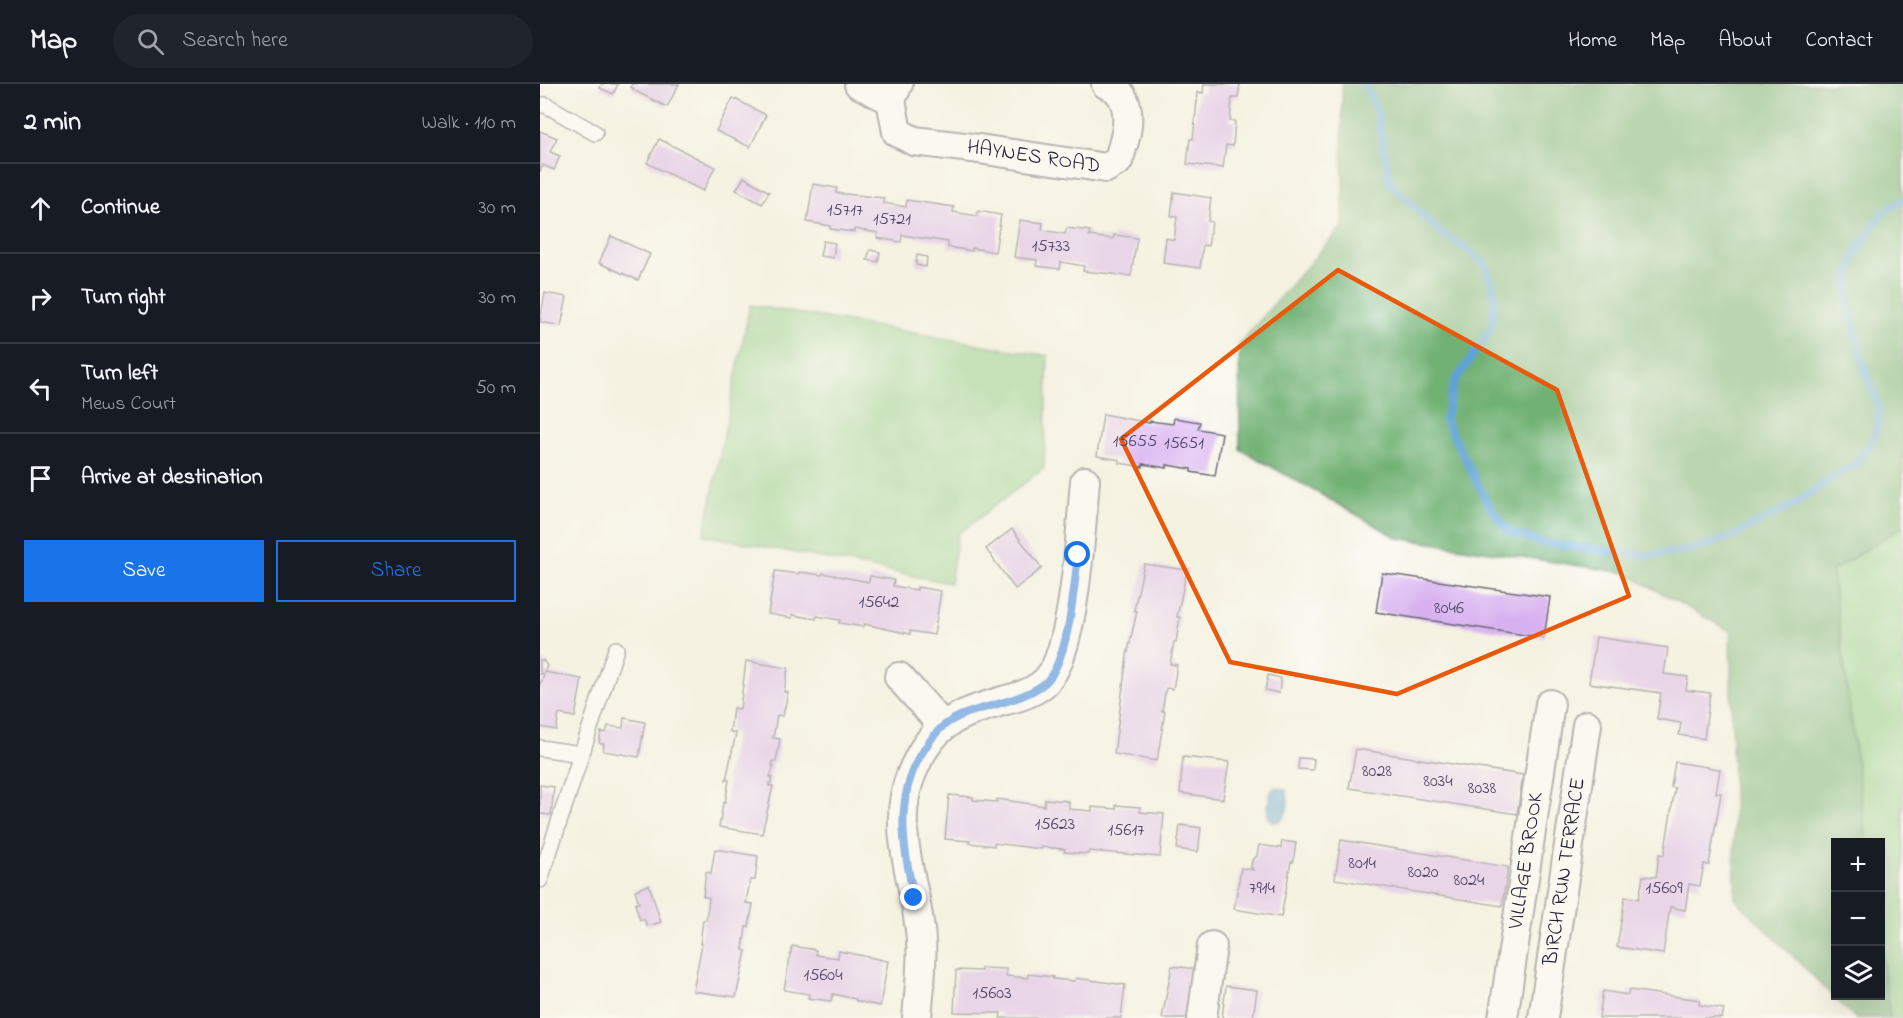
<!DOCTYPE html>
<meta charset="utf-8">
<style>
body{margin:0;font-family:"Indie Flower",sans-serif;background:#20242c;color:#f1f3f6}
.controls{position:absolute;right:18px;bottom:18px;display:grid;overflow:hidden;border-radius:0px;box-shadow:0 6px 24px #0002}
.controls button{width:54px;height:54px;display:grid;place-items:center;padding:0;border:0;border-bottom:2px solid #363941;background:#171b24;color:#f1f3f6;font:30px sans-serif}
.stop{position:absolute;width:18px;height:18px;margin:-14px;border:4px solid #1a73e8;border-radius:50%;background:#fff}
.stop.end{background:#1a73e8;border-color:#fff;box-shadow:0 2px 6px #0008}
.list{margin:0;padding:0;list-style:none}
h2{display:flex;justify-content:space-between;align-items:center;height:78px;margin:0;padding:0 24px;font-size:26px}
h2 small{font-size:20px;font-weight:400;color:#9ea1a6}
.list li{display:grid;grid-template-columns:39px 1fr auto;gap:18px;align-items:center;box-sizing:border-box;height:90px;padding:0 24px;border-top:2px solid #363941}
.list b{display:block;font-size:22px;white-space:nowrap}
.list p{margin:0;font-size:20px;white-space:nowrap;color:#9ea1a6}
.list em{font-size:20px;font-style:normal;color:#9ea1a6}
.actions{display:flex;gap:12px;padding:18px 24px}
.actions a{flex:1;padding:14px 0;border:2px solid #1a73e8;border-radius:0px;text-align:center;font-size:21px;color:#1a73e8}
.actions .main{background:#1a73e8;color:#fff}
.icon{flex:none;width:33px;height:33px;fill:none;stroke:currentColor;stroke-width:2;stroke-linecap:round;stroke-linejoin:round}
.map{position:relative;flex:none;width:1363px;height:934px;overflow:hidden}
header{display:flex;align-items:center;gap:36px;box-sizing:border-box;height:84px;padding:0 30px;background:#171b24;border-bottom:2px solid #363941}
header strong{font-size:28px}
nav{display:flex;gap:33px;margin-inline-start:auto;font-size:21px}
.search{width:420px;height:54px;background:#20242c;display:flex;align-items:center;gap:15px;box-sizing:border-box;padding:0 21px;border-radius:33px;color:#9ea1a6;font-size:22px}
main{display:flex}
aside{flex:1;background:#171b24}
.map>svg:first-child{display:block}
.green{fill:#8cce86;stroke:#577860;stroke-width:1.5}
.forest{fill:#71b173;stroke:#4a6a57;stroke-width:1.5}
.water{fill:#5fa3d4;stroke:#406288;stroke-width:1.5}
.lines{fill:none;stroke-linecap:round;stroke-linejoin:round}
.stream{stroke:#5fa3d4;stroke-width:8}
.building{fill:#d8b2f0}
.service-casing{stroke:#6c6b75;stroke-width:18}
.minor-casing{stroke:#6c6b75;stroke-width:32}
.service{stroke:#fff;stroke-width:15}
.minor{stroke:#fff;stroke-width:28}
.route{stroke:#1a73e8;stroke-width:8}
.marked{fill:none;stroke:#e8590c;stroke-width:4.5;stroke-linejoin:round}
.labels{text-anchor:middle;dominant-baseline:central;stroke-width:4.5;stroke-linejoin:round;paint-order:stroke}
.number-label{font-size:18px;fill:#504668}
.street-label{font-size:21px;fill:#22223b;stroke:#fff}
</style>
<header>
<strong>Map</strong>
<div class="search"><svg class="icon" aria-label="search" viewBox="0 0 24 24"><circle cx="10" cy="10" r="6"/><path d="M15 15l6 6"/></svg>Search here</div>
<nav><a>Home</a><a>Map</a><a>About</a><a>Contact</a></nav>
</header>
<main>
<aside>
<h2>2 min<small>Walk · 110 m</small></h2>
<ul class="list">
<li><svg class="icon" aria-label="ahead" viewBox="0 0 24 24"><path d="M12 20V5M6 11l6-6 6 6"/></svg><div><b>Continue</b></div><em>30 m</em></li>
<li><svg class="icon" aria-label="right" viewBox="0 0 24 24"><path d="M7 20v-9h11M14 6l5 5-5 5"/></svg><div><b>Turn right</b></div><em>30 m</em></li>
<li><svg class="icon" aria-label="left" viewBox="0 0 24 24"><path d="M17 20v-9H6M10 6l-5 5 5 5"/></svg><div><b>Turn left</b><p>Mews Court</p></div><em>50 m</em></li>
<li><svg class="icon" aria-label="arrive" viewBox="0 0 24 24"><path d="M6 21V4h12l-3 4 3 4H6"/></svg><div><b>Arrive at destination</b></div></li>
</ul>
<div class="actions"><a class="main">Save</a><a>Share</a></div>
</aside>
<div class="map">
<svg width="1363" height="934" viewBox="0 0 1363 934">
<rect width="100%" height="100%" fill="#fff"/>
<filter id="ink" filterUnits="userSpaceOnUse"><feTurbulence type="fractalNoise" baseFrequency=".0167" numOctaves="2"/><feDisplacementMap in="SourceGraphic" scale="12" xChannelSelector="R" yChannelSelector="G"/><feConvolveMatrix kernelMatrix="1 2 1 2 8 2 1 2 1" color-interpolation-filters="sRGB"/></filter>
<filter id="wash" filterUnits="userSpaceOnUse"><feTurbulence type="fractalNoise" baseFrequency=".008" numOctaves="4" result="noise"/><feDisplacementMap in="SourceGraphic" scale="24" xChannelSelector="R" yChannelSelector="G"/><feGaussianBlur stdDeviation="1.35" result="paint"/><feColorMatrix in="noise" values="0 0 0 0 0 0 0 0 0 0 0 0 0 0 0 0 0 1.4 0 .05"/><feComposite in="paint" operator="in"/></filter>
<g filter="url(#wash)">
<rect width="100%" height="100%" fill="#f5f2e2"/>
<g class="green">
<path d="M210,221L508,272L504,384L418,450L410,499L164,451Z"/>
<path d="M1363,442V934H1350L1340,863V758H1327L1292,487Z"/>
</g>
<path class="forest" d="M802,0H1363V442L1292,487L1327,758H1296V912H1340L1341,863L1350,934H1315L1195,815L1190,547L1085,489L858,454L700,365L699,260L803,141Z"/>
<path class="water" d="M737,703L746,706C750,719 748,740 731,738C725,730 728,715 732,706Z"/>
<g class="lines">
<path class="stream" d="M823,0L829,9L837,29L850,99L902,150L924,163L945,180L953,203L954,223L951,245L914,299L905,336L948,420L969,448L1003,459L1106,472L1151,466L1191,453L1255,420L1293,393L1315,381L1332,357L1338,339V321L1324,283L1308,221V193L1318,165L1341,130L1363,116"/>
</g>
<g id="blocks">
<g class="building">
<path d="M62,0H78L73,10L60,4Z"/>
<path d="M92,0H139L127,23L93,6L94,4L90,3Z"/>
<path d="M664,0H700L698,14H692L690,37H695L693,62L686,61L683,84L647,80L650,55H653L658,8L663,9Z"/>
<path d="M193,14L226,31L210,63L176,47Z"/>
<path d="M0,47L17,54L10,68L20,72L14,86L3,81L0,88Z"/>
<path d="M119,55L175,83L163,107L107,79Z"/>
<path d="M204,93L229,108L222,120L196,106Z"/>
<path d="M273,100L297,104L296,109L344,114L343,119L366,123L367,116L414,123L413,128L437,132L438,127L461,131L455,168L432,164V167L408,163V158L362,151L361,158L337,154L338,149L314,145V148L290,145V142L267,138Z"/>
<path d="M634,108L671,114L668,137L672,138L668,162L663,161L660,184L623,179L626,154L634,156L637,133L631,132Z"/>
<path d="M480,136L503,139L502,146L525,150L527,144L550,147L549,152L573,155L574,151L597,154L591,192L543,187L544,182L521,178L520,185L496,182L497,176L474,173Z"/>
<path d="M71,152L110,170L98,196L59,179Z"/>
<path d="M283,157L295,159L293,174L280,172Z"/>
<path d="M330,166L340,168L338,178L327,176Z"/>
<path d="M377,171L387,173L386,183L376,181Z"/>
<path d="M5,209L27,213L21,242L0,238Z"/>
<path d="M563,330L610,339V337L633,340L634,334L660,338L658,345L682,349L675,392L651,388V385L627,381V384L603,380V383L580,379V376L557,372Z"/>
<path d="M472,445L502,484L475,505L446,465Z"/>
<path d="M604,480L647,486L637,533H640L636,558H634L630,580L637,581L633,605L626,604L622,627H625L617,677L574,670L587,572L597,527L594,526Z"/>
<path d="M235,487L259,490V488L282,491L283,489L329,498L330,492L354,496L353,502L377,506V503L401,507L394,551L370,547V550L324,540L323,543L299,539L300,536L277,532L276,535L252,531V534L228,530Z"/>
<path d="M842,489L1010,513L1004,554L836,528Z"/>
<path d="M1056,553L1128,564L1124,590L1148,593L1146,606L1170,609L1164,655L1139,651L1141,639L1117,635L1121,609L1049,599Z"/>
<path d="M0,576H3L7,582L4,588L42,595L35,633L19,630L16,646L0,643V598H2L4,589L0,590Z"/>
<path d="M206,577L248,584L244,608H248L243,632L237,631L233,654L240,655L236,678L233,677L232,682H234L230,693H232L231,699H229V702H233L222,750L179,743L183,719H185L189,696H186L196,649L190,648L193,624L200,625Z"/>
<path d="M728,591L741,594L739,609L725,606Z"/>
<path d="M84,634L105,638L99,673L63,667L64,660L59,659L61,648L66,649L68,642L83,644Z"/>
<path d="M816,665L983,691L977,730L809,704Z"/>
<path d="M643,673L689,678L683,715L640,709Z"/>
<path d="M759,674L774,675L773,686L758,685Z"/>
<path d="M1135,678L1180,685L1176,709H1181L1169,781L1164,780L1160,802L1149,800L1145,826L1130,823L1123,870L1077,863L1085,813L1099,815L1103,792L1116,793L1119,770L1124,771L1135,704L1131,703Z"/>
<path d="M0,701L14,703L11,731L0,730Z"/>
<path d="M409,711L433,713V716L457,718V715L504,722L505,715L529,717V725L552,727V723L576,725V721L600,723V728L624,730L620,773L549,767L548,770L524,768L525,765L501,763V765L454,759V762L429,759L430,757L405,755Z"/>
<path d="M640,741L661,744L658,768L637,765Z"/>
<path d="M801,756L968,783L962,822L795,795Z"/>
<path d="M742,757L756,759L753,778H751L741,833L694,825L701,784L713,786L711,783L712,776L717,772L719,761L741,764Z"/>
<path d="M175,765L218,772L215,796H210L206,819L213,820L209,843H206L203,866L206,867L196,913L153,907L162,860H160L163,836H166L169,814L163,812L166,788L171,789Z"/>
<path d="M109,801L121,838L107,842L104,835L100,836L95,820L99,819L95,806Z"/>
<path d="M252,862L276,866V871L298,874L299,867L348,877L340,922L316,917V915L293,910L291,917L268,914L269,910L244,906Z"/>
<path d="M632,882L656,885L655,934H622Z"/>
<path d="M441,884L466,885V892L488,894V890L513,893V895L535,897L536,894L585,901L581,934H460L461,929L414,928L416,886L441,887Z"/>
<path d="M686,902L717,906L713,934H682Z"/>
<path d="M1089,906L1160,916L1159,921L1184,925L1182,934H1059L1063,907L1088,911Z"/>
</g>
</g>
</g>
<g filter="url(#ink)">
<use href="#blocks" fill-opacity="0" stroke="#6c6b75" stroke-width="1.5"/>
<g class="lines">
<defs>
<g id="service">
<path d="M0,21H6L55,49"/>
<path d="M0,664L41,670"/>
<path d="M0,796L76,565"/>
</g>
<g id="minor">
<path d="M319,0L351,16"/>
<path id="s1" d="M358,0L351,16L357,48L374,57L432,64L566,84L578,77C585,57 595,26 578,7C576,4 570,2 566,0"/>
<path d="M359,593L402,641"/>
<path d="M377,934C379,908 383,882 381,857C378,802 349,746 371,691C392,638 416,631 466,616C479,613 497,607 507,596C535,566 541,441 545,397"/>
<path d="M662,934L672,862"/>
<path id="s2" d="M963,934L1010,620"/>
<path id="s3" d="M1003,934L1047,641"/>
</g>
</defs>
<use href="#service" class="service-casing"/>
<use href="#minor" class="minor-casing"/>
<use href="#service" class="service"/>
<use href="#minor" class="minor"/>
</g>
</g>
<g class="lines" filter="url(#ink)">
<path class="route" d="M374,814C363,761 353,713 385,664C396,647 406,637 425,630C449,621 487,615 506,598C529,575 534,503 538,471"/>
</g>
<path d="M0 0H1363V934H0ZM798,186L1017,306L1089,512L857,610L690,578L581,355Z" fill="#f5f2e2" fill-opacity=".55" fill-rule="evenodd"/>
<path class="marked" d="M798,186L1017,306L1089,512L857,610L690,578L581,355Z"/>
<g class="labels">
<g class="number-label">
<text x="305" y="127">15717</text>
<text x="352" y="136">15721</text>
<text x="511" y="163">15733</text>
<text x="595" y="358">15655</text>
<text x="644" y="360">15651</text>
<text x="339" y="519">15642</text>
<text x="909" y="525">8046</text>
<text x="837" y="688">8028</text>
<text x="898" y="698">8034</text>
<text x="942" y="705">8038</text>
<text x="515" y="741">15623</text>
<text x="586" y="747">15617</text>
<text x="822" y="780">8014</text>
<text x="883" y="789">8020</text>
<text x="929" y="797">8024</text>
<text x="722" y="805">7914</text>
<text x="1124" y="805">15609</text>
<text x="283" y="892">15604</text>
<text x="452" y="910">15603</text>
</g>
<g class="street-label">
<text stroke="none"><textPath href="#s1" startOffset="190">HAYNES ROAD</textPath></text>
<text stroke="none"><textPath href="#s2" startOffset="159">VILLAGE BROOK</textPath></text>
<text stroke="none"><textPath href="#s3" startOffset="148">BIRCH RUN TERRACE</textPath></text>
</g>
</g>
</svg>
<div class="controls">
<button>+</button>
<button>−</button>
<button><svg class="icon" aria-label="layers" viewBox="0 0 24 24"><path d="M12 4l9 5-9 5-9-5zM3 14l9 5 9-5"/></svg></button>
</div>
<div class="stop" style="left:538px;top:471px"></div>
<div class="stop end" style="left:374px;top:814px"></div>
</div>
</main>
